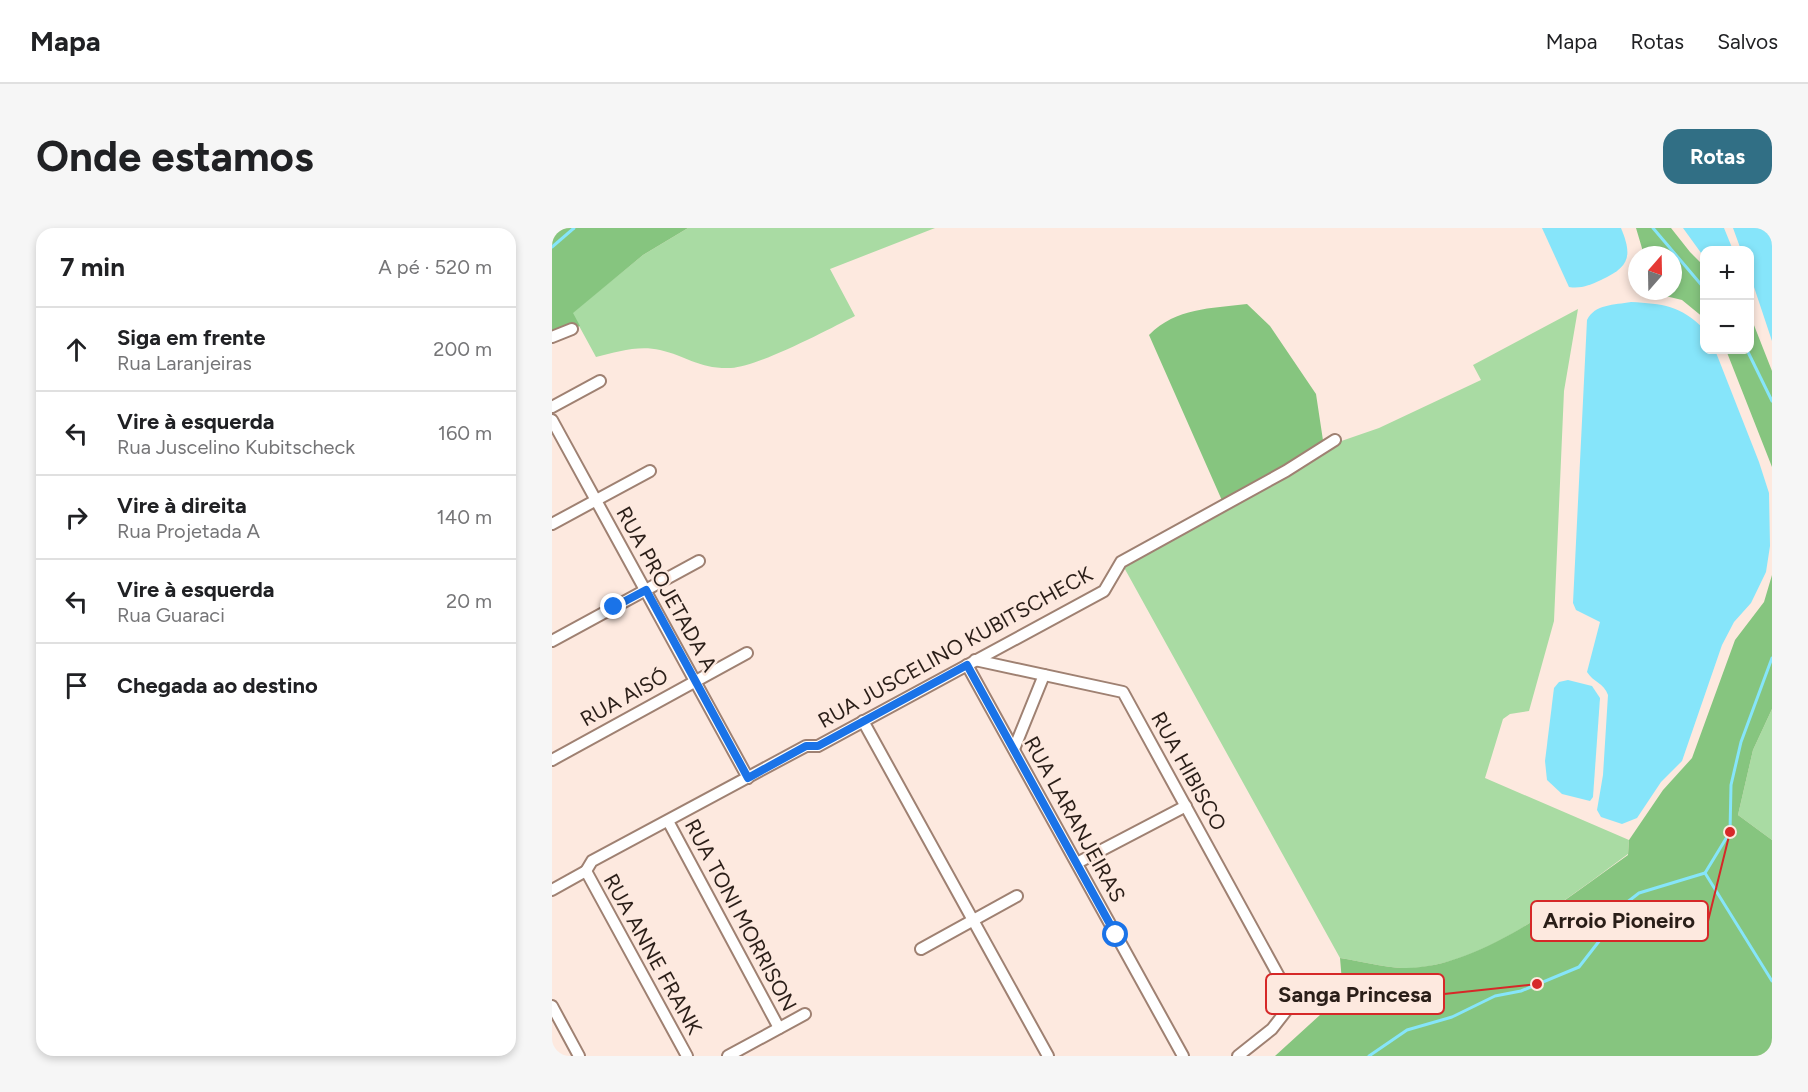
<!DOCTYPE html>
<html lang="pt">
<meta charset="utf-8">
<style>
body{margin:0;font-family:Figtree,sans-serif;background:#f6f6f6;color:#202124}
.controls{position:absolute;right:18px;top:18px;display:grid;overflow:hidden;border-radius:12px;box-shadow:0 3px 9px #0003}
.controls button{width:54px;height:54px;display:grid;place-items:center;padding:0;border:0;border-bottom:2px solid #e0e0e0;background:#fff;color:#202124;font:30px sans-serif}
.compass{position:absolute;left:1076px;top:18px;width:54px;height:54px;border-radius:50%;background:#fff;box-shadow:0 3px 9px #0003;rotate:20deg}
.stop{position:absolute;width:18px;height:18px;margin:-14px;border:4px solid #1a73e8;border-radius:50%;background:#fff}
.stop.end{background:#1a73e8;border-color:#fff;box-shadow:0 2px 6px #0008}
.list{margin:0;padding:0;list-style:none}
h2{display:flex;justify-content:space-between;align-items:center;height:78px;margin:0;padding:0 24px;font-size:26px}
h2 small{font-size:20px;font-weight:400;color:#757577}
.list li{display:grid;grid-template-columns:39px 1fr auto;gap:18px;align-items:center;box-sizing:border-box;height:84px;padding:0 24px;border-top:2px solid #e0e0e0}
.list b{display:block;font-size:22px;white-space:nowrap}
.list p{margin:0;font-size:20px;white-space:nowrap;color:#757577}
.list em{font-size:20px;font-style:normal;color:#757577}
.icon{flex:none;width:33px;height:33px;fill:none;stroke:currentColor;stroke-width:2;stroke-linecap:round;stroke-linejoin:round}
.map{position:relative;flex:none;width:1220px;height:828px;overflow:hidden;border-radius:18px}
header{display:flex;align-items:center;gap:36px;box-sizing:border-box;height:84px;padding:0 30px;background:#fff;border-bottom:2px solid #e0e0e0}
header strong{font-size:28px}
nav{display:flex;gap:33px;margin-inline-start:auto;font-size:21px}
.intro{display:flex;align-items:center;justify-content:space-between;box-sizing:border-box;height:144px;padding:0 36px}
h1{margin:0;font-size:42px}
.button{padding:15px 27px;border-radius:18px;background:#316f85;color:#fff;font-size:21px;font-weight:700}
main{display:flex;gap:36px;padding:0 36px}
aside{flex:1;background:#fff;border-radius:18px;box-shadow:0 3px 9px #0003}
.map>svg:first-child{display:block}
.green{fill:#a9dba3}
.forest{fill:#86c57f}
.water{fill:#86e5fa}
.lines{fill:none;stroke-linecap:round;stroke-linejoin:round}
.stream{stroke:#86e5fa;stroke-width:3}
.minor-casing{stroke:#9f8172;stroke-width:14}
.minor{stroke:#fff;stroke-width:10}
.route{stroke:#1a73e8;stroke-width:8}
.labels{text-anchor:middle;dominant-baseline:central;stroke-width:5;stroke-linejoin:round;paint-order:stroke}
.street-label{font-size:21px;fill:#2a1e18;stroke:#fde9df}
.leader{fill:none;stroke:#d62828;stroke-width:2}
.callout-dot{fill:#d62828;stroke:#fde9df;stroke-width:2}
.callout{fill:#fde9df;stroke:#d62828;stroke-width:2}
.callout-label{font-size:22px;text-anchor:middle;font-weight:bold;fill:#2a1e18}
</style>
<header>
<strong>Mapa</strong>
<nav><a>Mapa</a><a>Rotas</a><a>Salvos</a></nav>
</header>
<div class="intro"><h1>Onde estamos</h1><a class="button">Rotas</a></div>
<main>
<aside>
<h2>7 min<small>A pé · 520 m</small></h2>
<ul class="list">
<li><svg class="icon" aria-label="ahead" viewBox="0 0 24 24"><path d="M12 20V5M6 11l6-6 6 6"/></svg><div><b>Siga em frente</b><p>Rua Laranjeiras</p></div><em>200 m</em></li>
<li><svg class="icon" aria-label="left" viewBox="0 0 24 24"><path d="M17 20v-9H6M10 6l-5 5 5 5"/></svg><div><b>Vire à esquerda</b><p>Rua Juscelino Kubitscheck</p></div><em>160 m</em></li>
<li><svg class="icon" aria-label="right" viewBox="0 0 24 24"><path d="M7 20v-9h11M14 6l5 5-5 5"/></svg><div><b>Vire à direita</b><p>Rua Projetada A</p></div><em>140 m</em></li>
<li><svg class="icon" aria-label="left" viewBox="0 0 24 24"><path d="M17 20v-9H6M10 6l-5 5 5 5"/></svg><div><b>Vire à esquerda</b><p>Rua Guaraci</p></div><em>20 m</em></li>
<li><svg class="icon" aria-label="arrive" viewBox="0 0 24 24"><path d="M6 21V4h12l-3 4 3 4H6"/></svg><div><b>Chegada ao destino</b></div></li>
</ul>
</aside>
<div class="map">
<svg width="1220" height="828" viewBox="0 0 1220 828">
<rect width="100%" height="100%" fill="#fde9df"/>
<g class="green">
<path d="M136,0H383L278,41L303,88C277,101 206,139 179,140C146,141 135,128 108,122C86,117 65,124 44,129L20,85L91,27Z"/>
<path d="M1026,81L1012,163L1002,393L977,483L958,486L951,491L933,550L1077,612L1076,626C1017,669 927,742 851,740C830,739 808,733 788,730L569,334L772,219L827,200L929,152L921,137Z"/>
<path d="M1220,481V612L1186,587L1201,522Z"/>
</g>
<g class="forest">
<path d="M0,0H136L91,27L21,85L28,98L0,109Z"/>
<path d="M1084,0H1119L1138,24L1152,38V90L1130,72L1093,63H1121V27H1092Z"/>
<path d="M695,76L718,98L764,166L772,219L672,277L597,107C625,79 658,81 695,76Z"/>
<path d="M1198,87L1220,143V239L1174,122H1198Z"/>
<path d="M1220,347V481L1201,522L1186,587L1220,612V828H723L791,766L788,730C808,733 830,739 851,740C926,742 1017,669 1076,627L1077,612L1111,562L1140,530L1183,412L1212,374Z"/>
</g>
<g class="water">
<path d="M990,0H1069C1081,29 1077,39 1049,52C1038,57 1029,61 1017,59Z"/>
<path d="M1131,0H1172L1181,22H1152V29Z"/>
<path d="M1181,0H1220V113L1198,47V22H1189Z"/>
<path d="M1079,74C1111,76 1128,77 1152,101V122H1163L1207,234L1217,265L1218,318L1214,344L1199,375L1182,394L1170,417L1130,533L1109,554L1085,590L1070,596L1049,589L1045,582L1051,547L1056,467C1052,455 1041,454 1035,444L1048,394L1024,382L1021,375L1035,92C1043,76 1062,77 1079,74Z"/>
<path d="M1016,452L1040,458L1048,470L1041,569L1038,573L1010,566L995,552L993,533L1002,460L1007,454Z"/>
</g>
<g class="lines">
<g class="stream">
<path d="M1101,0L1152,60"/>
<path d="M0,19L22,0"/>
<path d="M1195,122L1220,173"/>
<path d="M1220,430L1189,514L1179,557L1178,604L1153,645L1220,753"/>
<path d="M817,828L855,802L900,789L943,768L969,763L1027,739L1048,712L1056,689L1087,665L1153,645"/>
</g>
<defs>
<g id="minor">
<path d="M0,109L20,101"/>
<path d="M0,179L48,153"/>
<path d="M0,192L196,550"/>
<path d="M0,296L98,243"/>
<path d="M0,413L147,333"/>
<path d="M423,432L571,464L741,774L720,801L686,828"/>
<path d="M415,437L631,828"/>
<path d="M311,493L496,828"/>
<path d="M462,521L492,447"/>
<path d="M0,532L195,425"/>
<path d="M116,593L227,800"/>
<path d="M525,635L634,578"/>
<path d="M34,643L135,828"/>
<path d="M0,662L34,643L40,633L254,518H266L552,363L569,334L734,243L783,212"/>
<path d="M369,721L465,668"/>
<path d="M0,778L27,828"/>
<path d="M176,828L253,786"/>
</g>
</defs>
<use href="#minor" class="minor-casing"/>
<use href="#minor" class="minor"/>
</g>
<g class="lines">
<path class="route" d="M62,379L94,362L196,550L254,518H266L415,437L564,707"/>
</g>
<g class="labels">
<g class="street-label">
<text transform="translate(115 361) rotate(61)">RUA PROJETADA A</text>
<text transform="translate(403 419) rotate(-29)">RUA JUSCELINO KUBITSCHECK</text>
<text transform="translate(72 469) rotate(-29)">RUA AISÓ</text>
<text transform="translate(637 543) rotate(61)">RUA HIBISCO</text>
<text transform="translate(523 591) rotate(61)">RUA LARANJEIRAS</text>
<text transform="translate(189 687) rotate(62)">RUA TONI MORRISON</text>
<text transform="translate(101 726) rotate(61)">RUA ANNE FRANK</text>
</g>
</g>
<path class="leader" d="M1178 604L1156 693M985 756L892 766"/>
<g class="callout-dot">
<circle cx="1178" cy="604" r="6"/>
<circle cx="985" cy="756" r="6"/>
</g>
<g class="callout">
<rect x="979" y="673" width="177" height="40" rx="6"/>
<rect x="714" y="746" width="178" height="40" rx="6"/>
</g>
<g class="callout-label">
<text x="1067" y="700">Arroio Pioneiro</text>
<text x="803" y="774">Sanga Princesa</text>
</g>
</svg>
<div class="controls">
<button>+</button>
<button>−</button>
</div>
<svg class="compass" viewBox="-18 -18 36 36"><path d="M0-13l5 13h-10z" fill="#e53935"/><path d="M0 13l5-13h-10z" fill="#757577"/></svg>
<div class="stop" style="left:564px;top:707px"></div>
<div class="stop end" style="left:62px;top:379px"></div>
</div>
</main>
